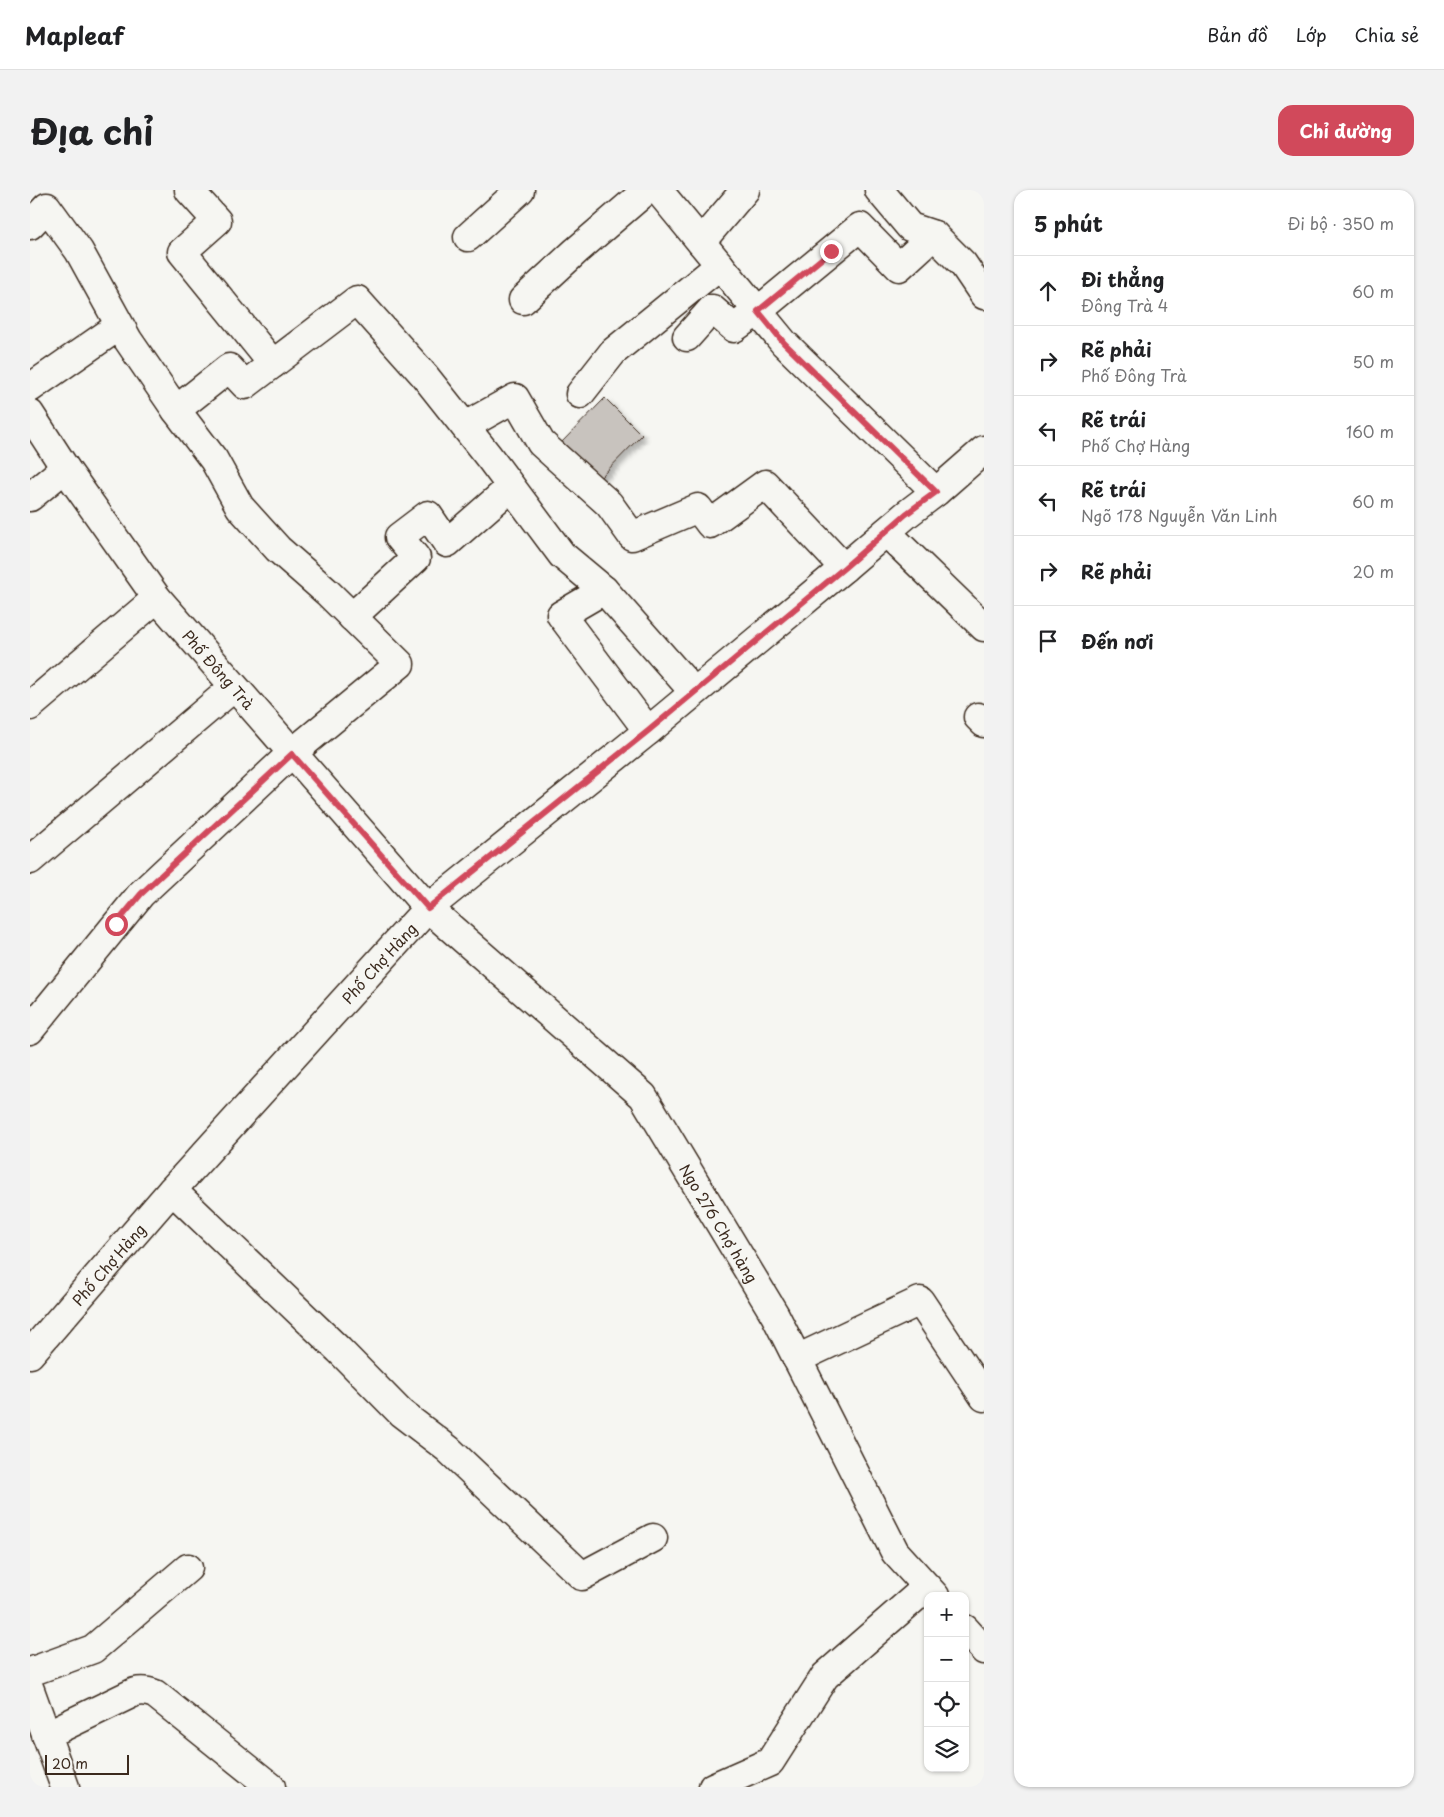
<!DOCTYPE html>
<html lang="vi">
<meta charset="utf-8">
<style>
body{margin:0;font-family:"Playpen Sans",sans-serif;background:#f2f2f2;color:#202124}
.controls{position:absolute;right:15px;bottom:15px;display:grid;overflow:hidden;border-radius:10px;box-shadow:0 1px 4px #0004}
.controls button{width:45px;height:45px;display:grid;place-items:center;padding:0;border:0;border-bottom:1px solid #e0e0e0;background:#fff;color:#202124;font:25px sans-serif}
.scale{position:absolute;left:15px;bottom:12px;width:84px;box-sizing:border-box;padding-left:5px;border:2px solid #3b2a1e;border-top:0;font-size:14px;line-height:18px;white-space:nowrap;color:#3b2a1e;-webkit-text-stroke:4px #f6f6f2;paint-order:stroke}
.stop{position:absolute;width:15px;height:15px;margin:-11px;border:4px solid #d1495b;border-radius:50%;background:#fff}
.stop.end{background:#d1495b;border-color:#fff;box-shadow:0 1px 5px #0008}
.list{margin:0;padding:0;list-style:none}
h2{display:flex;justify-content:space-between;align-items:center;height:65px;margin:0;padding:0 20px;font-size:21px}
h2 small{font-size:16px;font-weight:400;color:#757577}
.list li{display:grid;grid-template-columns:32px 1fr auto;gap:15px;align-items:center;box-sizing:border-box;height:70px;padding:0 20px;border-top:1px solid #e0e0e0}
.list b{display:block;font-size:19px;white-space:nowrap}
.list p{margin:0;font-size:16px;white-space:nowrap;color:#757577}
.list em{font-size:16px;font-style:normal;color:#757577}
.icon{flex:none;width:28px;height:28px;fill:none;stroke:currentColor;stroke-width:2;stroke-linecap:round;stroke-linejoin:round}
.map{position:relative;flex:none;width:954px;height:1597px;overflow:hidden;border-radius:15px}
header{display:flex;align-items:center;gap:30px;box-sizing:border-box;height:70px;padding:0 25px;background:#fff;border-bottom:1px solid #e0e0e0}
header strong{font-size:24px}
nav{display:flex;gap:28px;margin-inline-start:auto;font-size:18px}
.intro{display:flex;align-items:center;justify-content:space-between;box-sizing:border-box;height:120px;padding:0 30px}
h1{margin:0;font-size:35px}
.button{padding:12px 22px;border-radius:15px;background:#d1495b;color:#fff;font-size:18px;font-weight:700}
main{display:flex;gap:30px;padding:0 30px}
aside{flex:1;background:#fff;border-radius:15px;box-shadow:0 1px 4px #0004}
.map>svg:first-child{display:block}
.building{fill:#c8c3be;stroke:#3b2a1e;filter:url(#shadow)}
.lines{fill:none;stroke-linecap:round;stroke-linejoin:round}
.minor-casing{stroke:#3b2a1e;stroke-width:31}
.minor{stroke:#f6f6f2;stroke-width:28}
.route{stroke:#d1495b;stroke-width:6}
.labels{text-anchor:middle;dominant-baseline:central;stroke-width:4.5;stroke-linejoin:round;paint-order:stroke}
.street-label{font-size:15px;fill:#3b2a1e;stroke:#f6f6f2}
</style>
<header>
<strong>Mapleaf</strong>
<nav><a>Bản đồ</a><a>Lớp</a><a>Chia sẻ</a></nav>
</header>
<div class="intro"><h1>Địa chỉ</h1><a class="button">Chỉ đường</a></div>
<main>
<div class="map">
<svg width="954" height="1597" viewBox="0 0 954 1597">
<defs>
<filter id="shadow"><feDropShadow dx="4.5" dy="4.5" stdDeviation="2.5" flood-color="#0004"/></filter>
</defs>
<rect width="100%" height="100%" fill="#f6f6f2"/>
<filter id="ink" filterUnits="userSpaceOnUse"><feTurbulence type="fractalNoise" baseFrequency=".02" numOctaves="2"/><feDisplacementMap in="SourceGraphic" scale="10" xChannelSelector="R" yChannelSelector="G"/><feConvolveMatrix kernelMatrix="1 2 1 2 8 2 1 2 1" color-interpolation-filters="sRGB"/></filter>
<g filter="url(#ink)">
<path class="building" d="M575,208L612,245L565,293L528,256Z"/>
<g class="lines">
<defs>
<g id="minor">
<path d="M159,0L187,31L152,62L243,174"/>
<path d="M628,0L754,153L906,302"/>
<path d="M849,0L880,37L904,45L933,74L954,105"/>
<path d="M0,35L17,17L49,61L98,150L146,220L184,270L210,317L248,359L297,402L370,474L262,563L111,704L0,840"/>
<path d="M438,47L490,0"/>
<path d="M671,52L715,0"/>
<path d="M493,110L546,61L617,0"/>
<path d="M657,147L682,119L704,138L728,121L830,37L869,77L904,45"/>
<path d="M0,198L89,136"/>
<path d="M550,204L583,162L690,75"/>
<path d="M146,220L199,178L215,195L327,110L394,185L459,267L532,365L574,400L664,502"/>
<path id="s1" d="M0,224L35,278L127,408L398,718L613,906L745,1125L865,1362L905,1406"/>
<path d="M435,236L485,208L511,253L579,314L602,346L668,318L680,334L735,294L814,378"/>
<path d="M0,307L35,278"/>
<path d="M856,342L954,437"/>
<path d="M574,400L531,425L618,541"/>
<path d="M322,427L386,368L369,347L398,325L417,353L481,297"/>
<path d="M0,516L127,408"/>
<path d="M948,527L954,533"/>
<path d="M0,670L204,497"/>
<path d="M142,1000L309,1160L371,1223L418,1259L552,1386L623,1348"/>
<path id="s2" d="M0,1164L142,1000L398,718L618,541L814,378L877,324L906,302L954,260"/>
<path d="M767,1169L890,1111L954,1207"/>
<path d="M935,1439L954,1460"/>
<path d="M0,1482L63,1459L158,1378"/>
<path d="M0,1500L35,1597"/>
<path d="M16,1545L105,1502C113,1500 118,1501 125,1504L241,1597"/>
<path d="M683,1597L740,1572L795,1486L897,1397"/>
</g>
</defs>
<use href="#minor" class="minor-casing"/>
<use href="#minor" class="minor"/>
</g>
</g>
<g class="lines" filter="url(#ink)">
<path class="route" d="M86,734L111,704L262,564L398,718L618,541L814,378L876,324L906,302L754,153L728,121L801,61"/>
</g>
<g class="labels">
<g class="street-label">
<text stroke="none"><textPath href="#s1" startOffset="318">Phố Đông Trà</textPath></text>
<text stroke="none"><textPath href="#s2" startOffset="524">Phố Chợ Hàng</textPath></text>
<text stroke="none"><textPath href="#s1" startOffset="1069">Ngo 276 Chợ hàng</textPath></text>
<text stroke="none"><textPath href="#s2" startOffset="119">Phố Chợ Hàng</textPath></text>
</g>
</g>
</svg>
<div class="controls">
<button>+</button>
<button>−</button>
<button><svg class="icon" aria-label="locate" viewBox="0 0 24 24"><circle cx="12" cy="12" r="6"/><path d="M12 2v4M12 18v4M2 12h4M18 12h4"/></svg></button>
<button><svg class="icon" aria-label="layers" viewBox="0 0 24 24"><path d="M12 4l9 5-9 5-9-5zM3 14l9 5 9-5"/></svg></button>
</div>
<div class="scale">20 m</div>
<div class="stop" style="left:86px;top:734px"></div>
<div class="stop end" style="left:801px;top:61px"></div>
</div>
<aside>
<h2>5 phút<small>Đi bộ · 350 m</small></h2>
<ul class="list">
<li><svg class="icon" aria-label="ahead" viewBox="0 0 24 24"><path d="M12 20V5M6 11l6-6 6 6"/></svg><div><b>Đi thẳng</b><p>Đông Trà 4</p></div><em>60 m</em></li>
<li><svg class="icon" aria-label="right" viewBox="0 0 24 24"><path d="M7 20v-9h11M14 6l5 5-5 5"/></svg><div><b>Rẽ phải</b><p>Phố Đông Trà</p></div><em>50 m</em></li>
<li><svg class="icon" aria-label="left" viewBox="0 0 24 24"><path d="M17 20v-9H6M10 6l-5 5 5 5"/></svg><div><b>Rẽ trái</b><p>Phố Chợ Hàng</p></div><em>160 m</em></li>
<li><svg class="icon" aria-label="left" viewBox="0 0 24 24"><path d="M17 20v-9H6M10 6l-5 5 5 5"/></svg><div><b>Rẽ trái</b><p>Ngõ 178 Nguyễn Văn Linh</p></div><em>60 m</em></li>
<li><svg class="icon" aria-label="right" viewBox="0 0 24 24"><path d="M7 20v-9h11M14 6l5 5-5 5"/></svg><div><b>Rẽ phải</b></div><em>20 m</em></li>
<li><svg class="icon" aria-label="arrive" viewBox="0 0 24 24"><path d="M6 21V4h12l-3 4 3 4H6"/></svg><div><b>Đến nơi</b></div></li>
</ul>
</aside>
</main>
